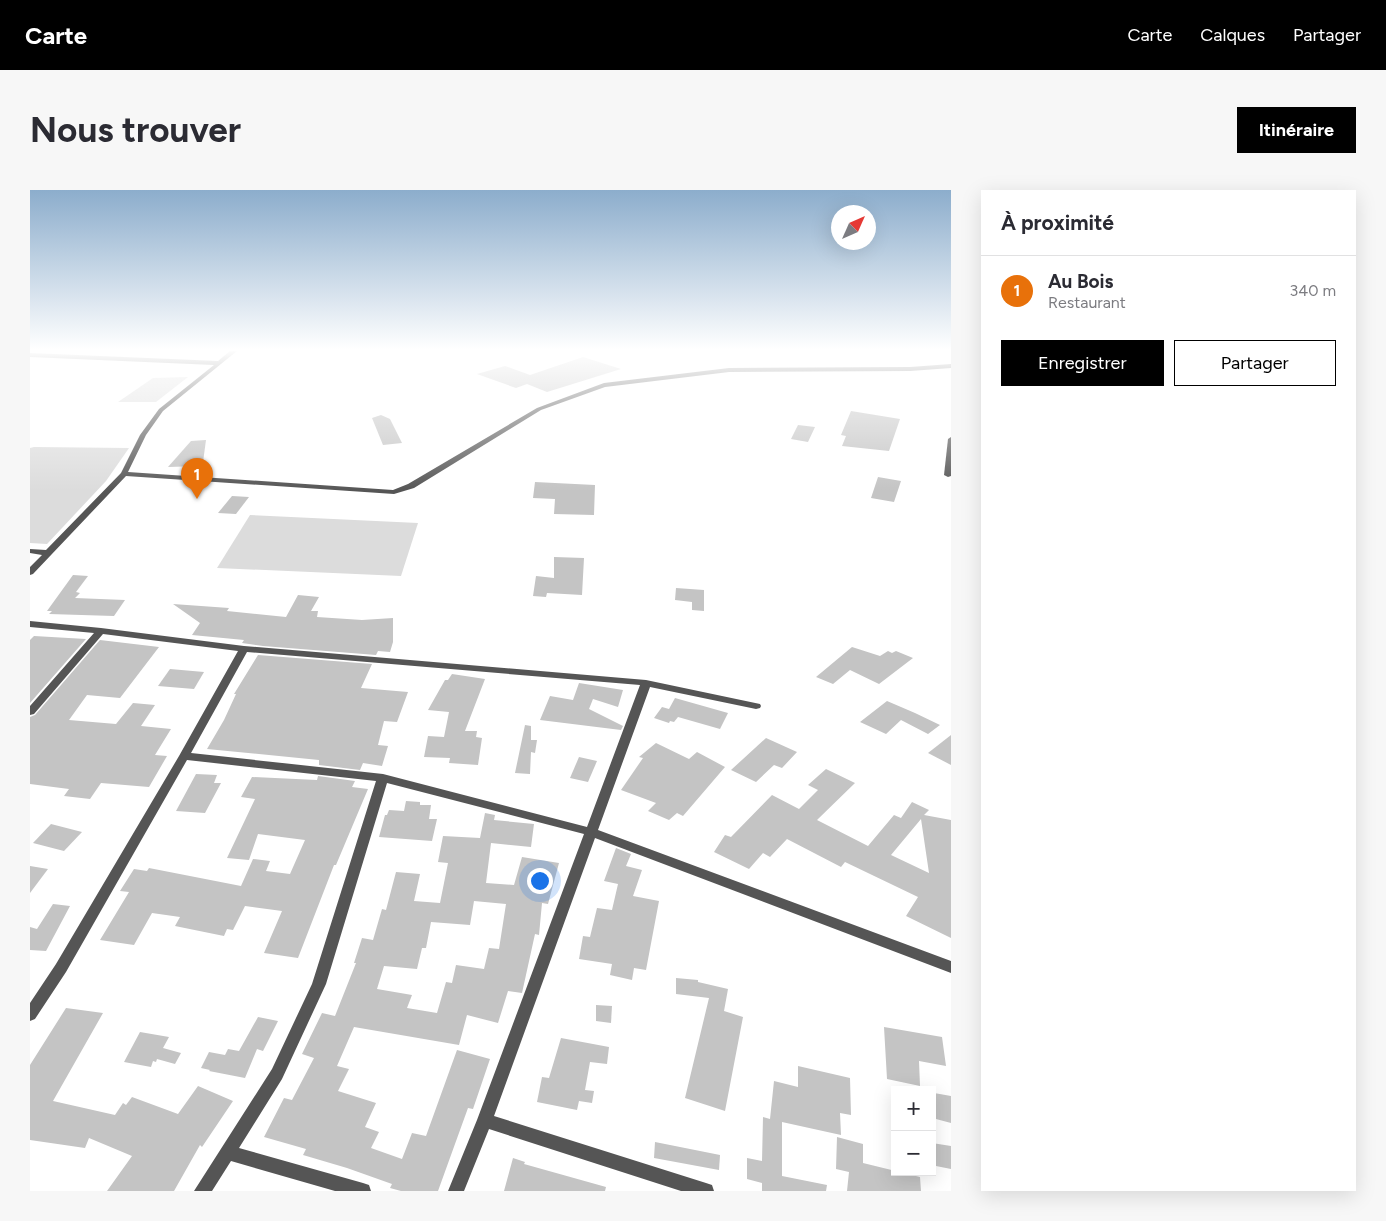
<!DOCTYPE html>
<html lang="fr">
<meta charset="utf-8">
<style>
body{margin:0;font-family:Figtree,sans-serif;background:#f7f7f7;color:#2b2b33}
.controls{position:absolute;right:15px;bottom:15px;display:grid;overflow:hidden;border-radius:0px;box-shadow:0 5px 20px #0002}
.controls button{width:45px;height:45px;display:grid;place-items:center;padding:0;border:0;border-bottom:1px solid #e1e1e2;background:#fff;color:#2b2b33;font:25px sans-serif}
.compass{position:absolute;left:801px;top:15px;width:45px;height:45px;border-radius:50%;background:#fff;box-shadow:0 5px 20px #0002;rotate:45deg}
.you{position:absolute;left:509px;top:690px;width:18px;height:18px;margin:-12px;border:4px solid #fff;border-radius:50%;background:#1a73e8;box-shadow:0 0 0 8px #1a73e833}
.badge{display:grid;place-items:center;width:32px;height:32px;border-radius:50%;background:#000;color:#fff;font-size:16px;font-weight:700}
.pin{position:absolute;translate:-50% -41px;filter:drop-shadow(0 1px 2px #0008)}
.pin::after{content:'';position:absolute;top:26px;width:18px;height:15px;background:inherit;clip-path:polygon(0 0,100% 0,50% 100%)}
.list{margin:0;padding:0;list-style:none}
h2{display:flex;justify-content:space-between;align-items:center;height:65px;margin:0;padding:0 20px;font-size:21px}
h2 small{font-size:16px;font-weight:400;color:#7c7c81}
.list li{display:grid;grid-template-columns:32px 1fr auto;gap:15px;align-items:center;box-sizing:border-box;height:70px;padding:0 20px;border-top:1px solid #e1e1e2}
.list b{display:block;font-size:19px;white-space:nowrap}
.list p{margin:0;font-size:16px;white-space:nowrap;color:#7c7c81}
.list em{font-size:16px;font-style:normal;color:#7c7c81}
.actions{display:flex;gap:10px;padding:15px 20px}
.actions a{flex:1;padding:11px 0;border:1px solid #000;border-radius:0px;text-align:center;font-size:18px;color:#000}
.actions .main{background:#000;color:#fff}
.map{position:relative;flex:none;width:921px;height:1001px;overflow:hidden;border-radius:0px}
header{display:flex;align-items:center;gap:30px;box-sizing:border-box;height:70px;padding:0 25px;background:#000;color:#fff}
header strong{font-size:24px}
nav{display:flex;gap:28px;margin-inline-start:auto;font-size:18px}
.intro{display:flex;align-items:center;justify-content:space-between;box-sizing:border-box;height:120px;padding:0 30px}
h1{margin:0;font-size:35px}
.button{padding:12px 22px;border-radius:0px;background:#000;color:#fff;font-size:18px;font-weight:700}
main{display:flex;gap:30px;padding:0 30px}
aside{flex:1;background:#fff;border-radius:0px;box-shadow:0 5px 20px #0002}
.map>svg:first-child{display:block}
.green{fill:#dcdcdc}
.building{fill:#c4c4c4;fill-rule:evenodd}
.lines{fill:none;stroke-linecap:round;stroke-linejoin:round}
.street{fill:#555;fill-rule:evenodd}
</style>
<header>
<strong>Carte</strong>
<nav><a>Carte</a><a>Calques</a><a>Partager</a></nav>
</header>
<div class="intro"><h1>Nous trouver</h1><a class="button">Itinéraire</a></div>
<main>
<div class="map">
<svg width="921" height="1001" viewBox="0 0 921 1001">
<rect width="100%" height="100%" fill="#fff"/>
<g class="green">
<path d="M158,187L126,212H88L123,188Z"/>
<path d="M0,258L4,257L99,258L76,291L17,354L0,353Z"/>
<path d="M220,325L388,333L371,386L187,378Z"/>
</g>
<g class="building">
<path d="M553,167L591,179L517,202L497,194L486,198L447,184L475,176L500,185Z"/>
<path d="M821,221L870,229L859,261L812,256L816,246L811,245Z"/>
<path d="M351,225L360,229L372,253L353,255L342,228Z"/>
<path d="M768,235L785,237L778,252L761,249Z"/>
<path d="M176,250L173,272L169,276L138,277L161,251Z"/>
<path d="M848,287L871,291L864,312L841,308Z"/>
<path d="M505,292L565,295L564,325L524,324L525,309L503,308Z"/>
<path d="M202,306L219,307L206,324L188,323Z"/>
<path d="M524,367L554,368L552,405L517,403L516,407L503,406L506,386L524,388Z"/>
<path d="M43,385L58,386L46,402L50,403L45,408L95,410L84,426L19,424L22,421H17Z"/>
<path d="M646,398L674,400V421L662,420V412L645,410Z"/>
<path d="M268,405L289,407L281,421H288L287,427L332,430L363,428V452L360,462L348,461L346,465L233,456L212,453L214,450L162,445L170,433L143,414L199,418L197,421L256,427Z"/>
<path d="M4,446L56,449L0,513V450Z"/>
<path d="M70,450L129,457L90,508L57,505L39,530L86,534L103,513L125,515L111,536L141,539L125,565L137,566L119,597L71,593L60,609L34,606L39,599L0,594V527L5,525Z"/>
<path d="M822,457L850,466L858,461L862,463L866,461L883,468L849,494L820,480L803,494L786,487Z"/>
<path d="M228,465L342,474L331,498L378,502L367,532L354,531L348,555L358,556L352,576L333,573L330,580L289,575V570L177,559L194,530L206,504H204Z"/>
<path d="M140,479L174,482L164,499L128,496Z"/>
<path d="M422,484L455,489L435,541H447L446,547L452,548L448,575L419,573L420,568L394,567L398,546L414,547L419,522L398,520L415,490H418Z"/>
<path d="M549,493L593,500L588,517L563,509L559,519L593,536L591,540L510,530L520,506L543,510Z"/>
<path d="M645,508L698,523L690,539L648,527L644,532L640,531L639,533L624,528L632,517L639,519Z"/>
<path d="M857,511L885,523L910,535L898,544L871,530L856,544L830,532Z"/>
<path d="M495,535L501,536V550H507L505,563L501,562L500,584L485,583Z"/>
<path d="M921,545V575L898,563Z"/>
<path d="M736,548L767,562L752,578L744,575L726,592L701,580Z"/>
<path d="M626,553L659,569L667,562L695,577L653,626L647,623L639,630L618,621L626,613L591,600L613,568L609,567Z"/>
<path d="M549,567L567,571L558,592L540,588Z"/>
<path d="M796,579L825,593L787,630L838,656L864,625L871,628L882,612L899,620L894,625L921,630V748L876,726L888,707L815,672L811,677L757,649L740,667L733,663L719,679L684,662L695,645L701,647L742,605L769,619L788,600L778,595ZM891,629L899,683L861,665Z"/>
<path d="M166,584L187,585L184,593H191L175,623L146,621Z"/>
<path d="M288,586L325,591L322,597L338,599L306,675H304L268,768L234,763L252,721L215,716L203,740L197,739L194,746L145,736L150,727L122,723L104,755L70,750L99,702L90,701L104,679L117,681L119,678L211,696L223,669L240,671L236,681L260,684L275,650L228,644L219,670L197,668L225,609L211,607L222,587L287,590Z"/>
<path d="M376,611L390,612V615H401L399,629H407L402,651L349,647L355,625H357L359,620L374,621Z"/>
<path d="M455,623L465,625L464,630L504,634L501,657L461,653L456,693L484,695L492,667L529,673L518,714L512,713L509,745L505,744L492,803L478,801L468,833L437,825L429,855L324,837L307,876L319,879L308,901L346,913L335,937L349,942L341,958L372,969L382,943L396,946L427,860L460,869L443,919L438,918L408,1001H371L360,998L362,994L317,978L273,965L276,959L234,947L254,908L262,910L284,868L272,864L292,823L305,826L326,773H324L332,748L343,750L352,719L356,720L366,682L390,684L384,711L410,713L418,673L408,672L413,646L450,648ZM444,711L476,714L469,759L459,758L454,779L426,775L422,793L416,792L407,823L377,818L382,805L347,799L354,776L387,779L392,758H396L401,732L440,735Z"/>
<path d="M21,634L52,642L34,661L3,653Z"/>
<path d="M586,658L601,664L596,676L612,680L603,706L629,711L616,780L604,778L602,790L580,785L582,774L549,769L553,746L560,747L567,718L582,720L588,694L574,691Z"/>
<path d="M0,676L18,679L0,703Z"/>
<path d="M23,714L40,716L16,761L0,760V737L7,739Z"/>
<path d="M646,788L668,790V792L698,799L694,821L713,827L695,921L655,908L679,808L646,804Z"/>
<path d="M566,815L582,816L581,833L566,831Z"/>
<path d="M36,818L73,823L23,911L85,925L93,913L96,915L102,907L148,924L168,896L203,911L172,957L170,955L144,1001H77L102,966L59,948L55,958L0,950V875Z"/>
<path d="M228,827L248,831L233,861L227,859L215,888L179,881L180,880L171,878L179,862L195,865L198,859L209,861Z"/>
<path d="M854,837L912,847L916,876L889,871L890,896L857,889Z"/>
<path d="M110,842L139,847L133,858L151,863L145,874L127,869L126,872L123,871L121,877L94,872Z"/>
<path d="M531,848L579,857L577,874L560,872L555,900L564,901L562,913L549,911L547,920L507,912L512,887L519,888Z"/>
<path d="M768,876L820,888L821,925L810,923L811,945L752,932V986L797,995L796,1001H732V993L717,989V968L732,971L733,927L740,929L744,891L768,897Z"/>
<path d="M904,903L921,906V933L906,929Z"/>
<path d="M807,947L833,954V973L890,987L891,1001H817L819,982L806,979Z"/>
<path d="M625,952L690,965L689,980L624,968Z"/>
<path d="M902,953L921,956V979L906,976Z"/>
<path d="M483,968L495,972L494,974L576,997L575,1001H474Z"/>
</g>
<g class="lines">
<g class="street">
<path d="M200,161H207L133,221L116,245L98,282L363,300L378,294L507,218L574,193L699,178L880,177L921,174V178L880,181L699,182L575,197L511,220L384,298L364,304L96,286L3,384L0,385V377L12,365L0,363V359L16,360L91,283L110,245L129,219L184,175L0,167V163L188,171Z"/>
<path d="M921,247V286L918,287L914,285L918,249Z"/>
<path d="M0,431L71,438L214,456L616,490L730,514L731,516L730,518L726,519L620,497L568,640L921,771V783L565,648L464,926L676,993L682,995L684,1001H651L459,939L434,1001H418L447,930L554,644L357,593L296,794L252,889L209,958L333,993L339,995L341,1001H305L201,971L182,1001H164L242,879L282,794L346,591L157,570L36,782L5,829L0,831V813L26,774L149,566L208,461L73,444L4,524L0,525V516L64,443L0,437ZM217,462L610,495L557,637L353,584L161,563Z"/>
</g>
</g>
<linearGradient id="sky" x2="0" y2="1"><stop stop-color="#8cadcc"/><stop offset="0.53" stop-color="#fff"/><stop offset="1" stop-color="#fff" stop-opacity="0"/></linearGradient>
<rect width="921" height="301" fill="url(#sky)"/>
</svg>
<div class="controls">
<button>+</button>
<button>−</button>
</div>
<svg class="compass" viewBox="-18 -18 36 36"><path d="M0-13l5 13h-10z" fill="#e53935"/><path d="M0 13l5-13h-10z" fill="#7c7c81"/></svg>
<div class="you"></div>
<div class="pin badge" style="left:167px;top:309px;background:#e8710a">1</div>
</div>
<aside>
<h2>À proximité<small></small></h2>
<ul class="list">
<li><span class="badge" style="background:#e8710a">1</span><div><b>Au Bois</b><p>Restaurant</p></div><em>340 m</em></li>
</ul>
<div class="actions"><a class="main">Enregistrer</a><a>Partager</a></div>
</aside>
</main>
